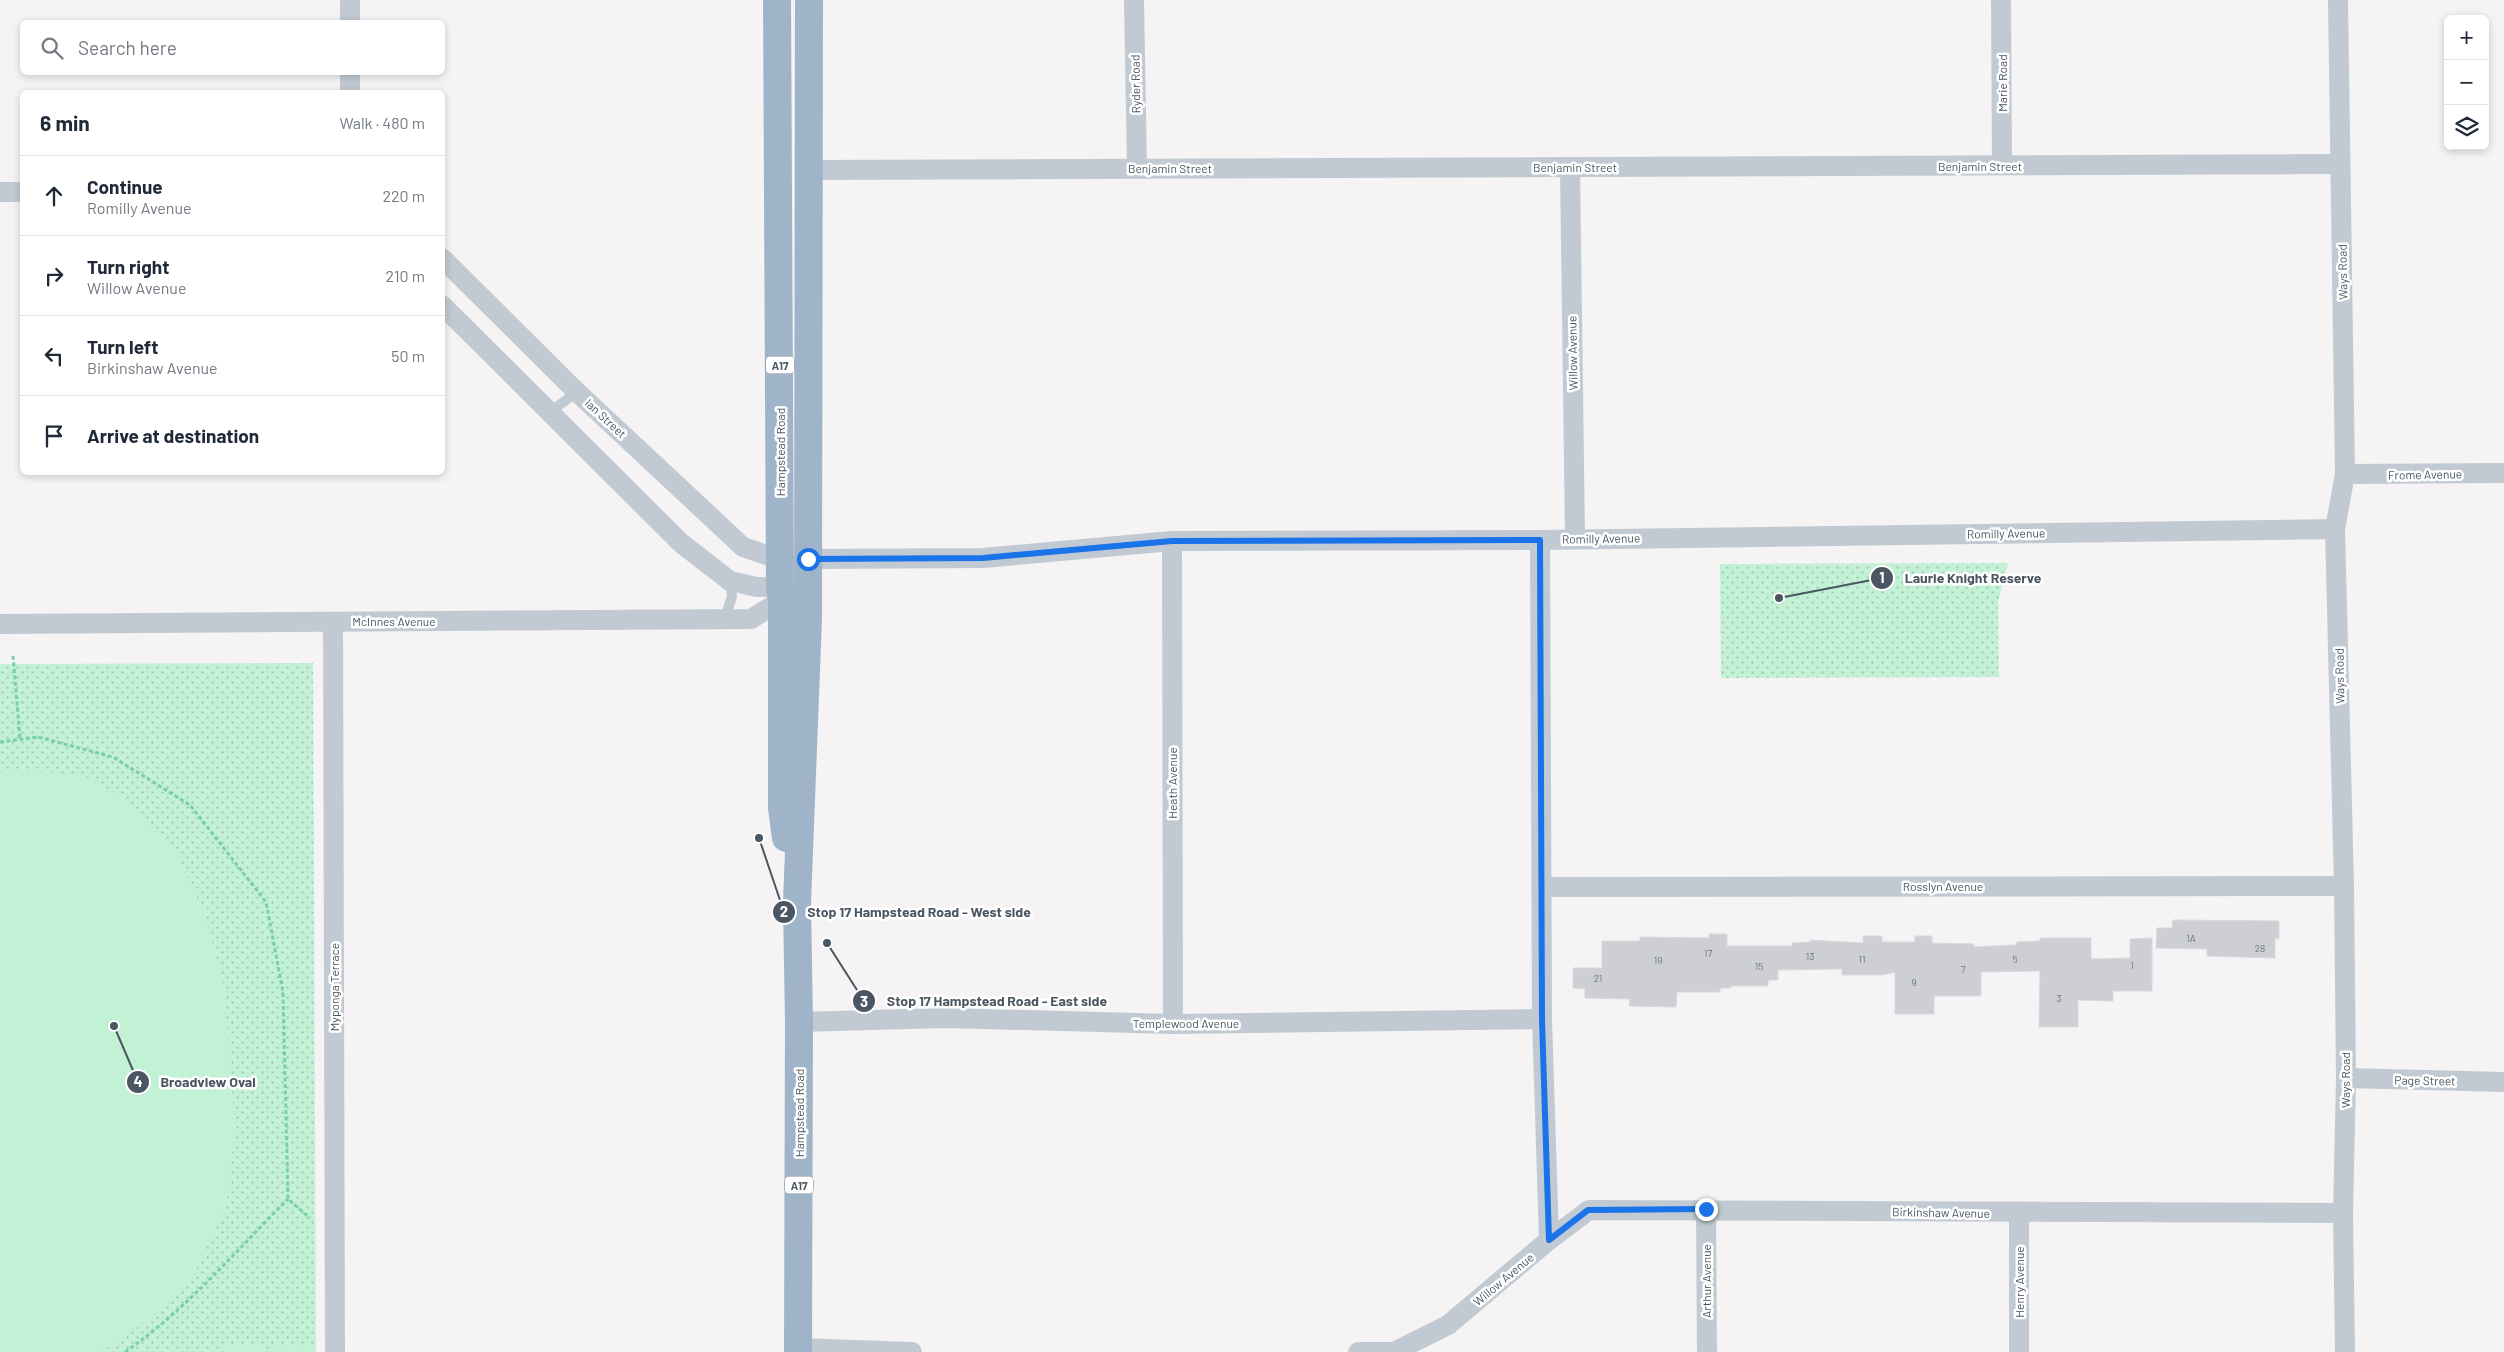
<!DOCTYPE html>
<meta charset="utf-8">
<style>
body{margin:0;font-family:Barlow,sans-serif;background:#f2f2f3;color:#1f2937}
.controls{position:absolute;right:15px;top:15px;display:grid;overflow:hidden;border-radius:8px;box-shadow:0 2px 8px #0003}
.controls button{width:45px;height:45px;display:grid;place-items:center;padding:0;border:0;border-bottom:1px solid #e0e1e3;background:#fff;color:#1f2937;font:25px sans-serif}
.stop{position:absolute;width:15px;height:15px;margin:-11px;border:4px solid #1a73e8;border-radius:50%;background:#fff}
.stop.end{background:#1a73e8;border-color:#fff;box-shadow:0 1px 5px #0008}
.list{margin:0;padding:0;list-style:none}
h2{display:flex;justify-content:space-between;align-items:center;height:65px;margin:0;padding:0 20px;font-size:21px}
h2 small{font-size:16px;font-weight:400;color:#747a83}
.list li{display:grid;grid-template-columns:32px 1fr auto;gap:15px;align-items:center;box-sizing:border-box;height:80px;padding:0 20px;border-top:1px solid #e0e1e3}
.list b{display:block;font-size:19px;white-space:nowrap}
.list p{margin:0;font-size:16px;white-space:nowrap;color:#747a83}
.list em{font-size:16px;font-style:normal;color:#747a83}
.icon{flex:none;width:28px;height:28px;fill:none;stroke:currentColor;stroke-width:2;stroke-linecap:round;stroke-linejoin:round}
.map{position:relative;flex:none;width:2504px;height:1352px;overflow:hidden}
.search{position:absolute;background:#fff;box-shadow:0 2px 8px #0003;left:20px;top:20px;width:425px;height:55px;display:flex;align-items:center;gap:12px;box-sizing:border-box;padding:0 18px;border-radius:8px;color:#747a83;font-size:19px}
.panel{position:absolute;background:#fff;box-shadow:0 2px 8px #0003;left:20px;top:90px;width:425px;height:385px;border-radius:8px}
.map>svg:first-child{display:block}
.park{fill:url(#park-dots)}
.pitch{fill:#c3f1d5}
.building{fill:#cdcfd5;stroke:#d7d9de}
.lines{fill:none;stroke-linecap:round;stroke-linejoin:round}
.path{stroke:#7ad0a6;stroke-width:3;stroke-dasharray:4 2.5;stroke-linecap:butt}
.service{stroke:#c1cad2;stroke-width:10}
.minor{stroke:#c1cad2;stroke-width:20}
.trunk{stroke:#9fb4c9;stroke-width:28}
.route{stroke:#1a73e8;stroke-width:6}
.labels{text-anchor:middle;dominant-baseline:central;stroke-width:5;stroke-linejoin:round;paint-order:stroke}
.number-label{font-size:10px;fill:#6b747e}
.shield{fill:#fff;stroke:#808990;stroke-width:1}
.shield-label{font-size:11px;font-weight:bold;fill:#4a5661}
.street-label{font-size:12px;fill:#4a5661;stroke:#fff}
.leader{fill:none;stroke:#4a5661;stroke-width:2}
.callout-dot{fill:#4a5661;stroke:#fff;stroke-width:2}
.mark-label{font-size:15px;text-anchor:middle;font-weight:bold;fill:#fff}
.callout-label{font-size:14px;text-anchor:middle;font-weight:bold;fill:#4a5661;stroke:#fff;stroke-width:5;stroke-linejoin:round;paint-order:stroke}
</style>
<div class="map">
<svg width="2504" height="1352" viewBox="0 0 2504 1352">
<defs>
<pattern id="park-dots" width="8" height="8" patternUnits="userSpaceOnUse" patternTransform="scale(1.25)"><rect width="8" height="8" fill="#c3f1d5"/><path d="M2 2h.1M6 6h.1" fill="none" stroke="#a0c6b0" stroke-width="1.8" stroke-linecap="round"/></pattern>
</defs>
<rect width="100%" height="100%" fill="#f5f3f3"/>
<g class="park">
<path d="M2008,563L1998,602L1999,677L1721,678L1720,564Z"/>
<path d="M313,663L316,1352H0V664Z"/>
</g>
<g class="pitch">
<path d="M10,769L82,775L127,800L177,854L205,915L225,991L235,1131L226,1207L191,1280L147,1321L100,1352H0V772Z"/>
<path d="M226,1344H265L264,1352H225Z"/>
<path d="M273,1344L312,1345V1352H273Z"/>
</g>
<g class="building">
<path d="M2173,920L2279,921V939L2275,938V958L2207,956V949L2156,948L2157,928H2172Z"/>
<path d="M1709,934H1727V946H1792V943L1810,942V940L1863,943V936H1882V942H1915V936H1932V943L1974,944V947L2016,945L2017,942L2040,941V938H2091V959L2130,958V939L2152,938V991H2113V1001L2078,1000V1027H2039L2040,971L1981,972V996H1934V1014H1895V972L1883,975H1842V969L1778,970V980H1768V986H1731V988H1720V992H1677L1676,1007L1629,1006L1630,999L1585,998V989L1573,988V968H1602V941H1640V937L1709,938Z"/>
</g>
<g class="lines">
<g class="path">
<path d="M13,656L20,738"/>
<path d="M0,742L38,737L113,757L190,805L266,902L283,992L288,1199L310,1218"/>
<path d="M125,1352C187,1309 235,1252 288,1199"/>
</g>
<g class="service">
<path d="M551,411L577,392"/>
<path d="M724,620L732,597L730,581"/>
</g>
<g class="minor">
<path d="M350,0V22"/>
<path d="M1134,0L1137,169"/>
<path d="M2001,0L2002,165"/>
<path d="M2338,0L2345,474L2335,529L2344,886L2346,1078L2343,1213L2345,1352"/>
<path d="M350,72V92"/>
<path d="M1570,167L1575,538"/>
<path d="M809,170L2340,164"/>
<path d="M0,192H22"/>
<path d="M442,258L577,392L743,547L781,560"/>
<path d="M442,305L681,543L730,581L757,587H780"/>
<path d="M2345,474L2504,473"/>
<path d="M1172,541L1173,1024"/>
<path d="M808,559L983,558L1172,541L1540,540L2335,529"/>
<path d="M333,622L335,1352"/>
<path d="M0,624L751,619L782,600"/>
<path d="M1543,887L2344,886"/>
<path d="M799,1022L946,1018L1173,1024L1542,1019"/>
<path d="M2346,1078L2504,1082"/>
<path d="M1706,1209L1707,1352"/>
<path d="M2019,1213V1352"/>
<path d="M1549,1240L1589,1210L2343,1213"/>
<path d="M798,1348L912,1352"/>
<path d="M1358,1352H1394"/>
<path d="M1394,1352L1448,1325L1549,1240L1542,1019L1540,540"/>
</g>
<g class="trunk">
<path d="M777,0L780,587L782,600V808L786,838"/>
<path d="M798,1352L799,1022L797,903L808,619L809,0"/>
</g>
</g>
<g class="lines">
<path class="route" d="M808,559L983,558L1172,541L1540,540L1542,1020L1549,1240L1588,1210L1706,1209"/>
</g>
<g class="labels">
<g class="number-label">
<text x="2191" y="938">1A</text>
<text x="2260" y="948">28</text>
<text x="1708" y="953">17</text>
<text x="1810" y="956">13</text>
<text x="1862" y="959">11</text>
<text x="2015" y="959">5</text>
<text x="1658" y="960">19</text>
<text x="2132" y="965">1</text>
<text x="1759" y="966">15</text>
<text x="1963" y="969">7</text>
<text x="1598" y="978">21</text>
<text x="1914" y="982">9</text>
<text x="2059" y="998">3</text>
</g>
<g class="shield">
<rect x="766" y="356.5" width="28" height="17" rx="4"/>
<rect x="785" y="1176.5" width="28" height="17" rx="4"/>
</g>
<g class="shield-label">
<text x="780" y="365">A17</text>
<text x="799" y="1185">A17</text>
</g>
<g class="street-label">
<text transform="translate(2002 83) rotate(-90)">Marie Road</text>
<text transform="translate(1135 84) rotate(-91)">Ryder Road</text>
<text x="1980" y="166">Benjamin Street</text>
<text x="1575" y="167">Benjamin Street</text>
<text x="1170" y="168">Benjamin Street</text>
<text transform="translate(2342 272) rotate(-91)">Ways Road</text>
<text transform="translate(1572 353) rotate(-91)">Willow Avenue</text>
<text transform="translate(606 418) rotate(43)">Ian Street</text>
<text transform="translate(780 452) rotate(-90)">Hampstead Road</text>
<text transform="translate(2425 474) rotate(-1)">Frome Avenue</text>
<text transform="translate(2006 533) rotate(-1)">Romilly Avenue</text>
<text transform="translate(1601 538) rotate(-1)">Romilly Avenue</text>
<text x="394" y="621">McInnes Avenue</text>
<text transform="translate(2339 676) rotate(-91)">Ways Road</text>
<text transform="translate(1172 783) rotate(-90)">Heath Avenue</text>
<text x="1943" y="886">Rosslyn Avenue</text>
<text transform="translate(334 987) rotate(-90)">Myponga Terrace</text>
<text x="1186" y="1023">Templewood Avenue</text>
<text transform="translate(2345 1080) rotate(-90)">Ways Road</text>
<text transform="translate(2425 1080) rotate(1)">Page Street</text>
<text transform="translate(799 1113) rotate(-90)">Hampstead Road</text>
<text transform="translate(1941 1212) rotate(1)">Birkinshaw Avenue</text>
<text transform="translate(1503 1279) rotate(-40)">Willow Avenue</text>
<text transform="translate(1706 1281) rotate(-90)">Arthur Avenue</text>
<text transform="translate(2019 1282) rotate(-90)">Henry Avenue</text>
</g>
</g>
<path class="leader" d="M1779 598L1882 578M759 838L784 912M827 943L864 1001M114 1026L138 1082"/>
<g class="callout-dot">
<circle cx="1779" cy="598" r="5"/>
<circle cx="759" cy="838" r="5"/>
<circle cx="827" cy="943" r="5"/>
<circle cx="114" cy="1026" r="5"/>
<circle cx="1882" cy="578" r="12"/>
<circle cx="784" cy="912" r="12"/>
<circle cx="864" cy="1001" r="12"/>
<circle cx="138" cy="1082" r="12"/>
</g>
<g class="mark-label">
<text x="1882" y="583">1</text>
<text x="784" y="917">2</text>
<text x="864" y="1007">3</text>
<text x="138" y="1087">4</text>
</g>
<g class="callout-label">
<text x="1973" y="583">Laurie Knight Reserve</text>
<text x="919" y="917">Stop 17 Hampstead Road - West side</text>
<text x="997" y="1006">Stop 17 Hampstead Road - East side</text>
<text x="208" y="1087">Broadview Oval</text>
</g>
</svg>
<div class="controls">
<button>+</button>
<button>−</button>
<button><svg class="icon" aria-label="layers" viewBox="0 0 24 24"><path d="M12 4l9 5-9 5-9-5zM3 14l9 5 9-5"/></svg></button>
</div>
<div class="stop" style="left:808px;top:559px"></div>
<div class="stop end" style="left:1706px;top:1209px"></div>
<div class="search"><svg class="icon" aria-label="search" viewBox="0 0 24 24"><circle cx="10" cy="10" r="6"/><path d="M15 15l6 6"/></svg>Search here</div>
<section class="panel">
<h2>6 min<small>Walk · 480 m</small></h2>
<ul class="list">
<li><svg class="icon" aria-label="ahead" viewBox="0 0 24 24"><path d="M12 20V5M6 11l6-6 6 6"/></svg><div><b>Continue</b><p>Romilly Avenue</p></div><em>220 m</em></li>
<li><svg class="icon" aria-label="right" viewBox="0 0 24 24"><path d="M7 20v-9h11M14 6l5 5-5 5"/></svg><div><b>Turn right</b><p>Willow Avenue</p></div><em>210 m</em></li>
<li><svg class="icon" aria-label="left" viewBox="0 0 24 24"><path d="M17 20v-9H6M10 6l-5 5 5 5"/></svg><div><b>Turn left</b><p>Birkinshaw Avenue</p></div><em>50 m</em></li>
<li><svg class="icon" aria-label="arrive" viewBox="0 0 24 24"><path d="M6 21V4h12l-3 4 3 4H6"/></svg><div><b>Arrive at destination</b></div></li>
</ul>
</section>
</div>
